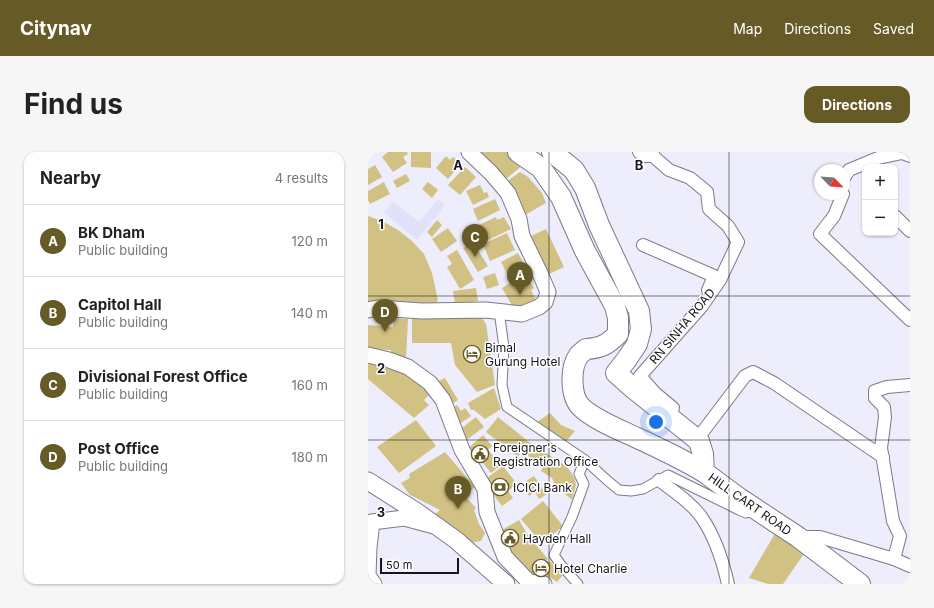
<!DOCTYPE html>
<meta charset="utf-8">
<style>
body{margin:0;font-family:Inter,sans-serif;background:#f6f6f6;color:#222}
.controls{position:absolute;right:12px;top:12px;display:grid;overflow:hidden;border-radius:8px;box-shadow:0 1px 3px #0004}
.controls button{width:36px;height:36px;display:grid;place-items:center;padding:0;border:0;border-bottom:1px solid #e0e0e0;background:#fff;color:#222;font:20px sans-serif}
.compass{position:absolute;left:446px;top:12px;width:36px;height:36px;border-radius:50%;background:#fff;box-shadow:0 1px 3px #0004;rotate:115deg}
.scale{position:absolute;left:12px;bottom:10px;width:79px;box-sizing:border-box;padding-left:4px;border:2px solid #15151b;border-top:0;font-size:11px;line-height:14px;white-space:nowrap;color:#15151b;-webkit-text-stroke:3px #fff;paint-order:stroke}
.you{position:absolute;left:288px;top:270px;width:14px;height:14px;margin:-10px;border:3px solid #fff;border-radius:50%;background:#1a73e8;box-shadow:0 0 0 6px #1a73e833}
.badge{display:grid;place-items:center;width:26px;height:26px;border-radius:50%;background:#665a26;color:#fff;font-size:13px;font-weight:700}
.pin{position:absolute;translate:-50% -33px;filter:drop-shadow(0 1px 2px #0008)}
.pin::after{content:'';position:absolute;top:21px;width:14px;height:12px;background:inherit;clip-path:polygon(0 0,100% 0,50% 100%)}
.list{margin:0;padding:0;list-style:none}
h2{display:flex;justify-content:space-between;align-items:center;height:52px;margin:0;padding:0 16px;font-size:17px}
h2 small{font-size:13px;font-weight:400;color:#767676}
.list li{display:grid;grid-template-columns:26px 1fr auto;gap:12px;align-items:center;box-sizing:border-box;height:72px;padding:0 16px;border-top:1px solid #e0e0e0}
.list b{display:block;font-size:15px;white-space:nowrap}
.list p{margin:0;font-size:13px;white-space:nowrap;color:#767676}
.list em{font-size:13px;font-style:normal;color:#767676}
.map{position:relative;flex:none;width:542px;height:432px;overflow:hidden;border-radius:12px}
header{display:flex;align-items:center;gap:24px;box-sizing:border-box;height:56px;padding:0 20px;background:#665a26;color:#fff}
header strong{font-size:19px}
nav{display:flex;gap:22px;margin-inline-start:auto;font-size:14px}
.intro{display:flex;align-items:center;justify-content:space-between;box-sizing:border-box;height:96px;padding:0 24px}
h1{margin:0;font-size:28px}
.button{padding:10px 18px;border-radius:12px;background:#665a26;color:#fff;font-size:14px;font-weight:700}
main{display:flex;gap:24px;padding:0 24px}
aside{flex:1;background:#fff;border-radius:12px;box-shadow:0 1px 3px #0004}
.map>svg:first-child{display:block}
.built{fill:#e2e1fa}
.building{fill:#d1c182}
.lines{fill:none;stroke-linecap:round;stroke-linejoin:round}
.pedestrian-casing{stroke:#7b7a8b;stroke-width:11}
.minor-casing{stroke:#7b7a8b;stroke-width:14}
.tertiary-casing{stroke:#7b7a8b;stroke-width:17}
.secondary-casing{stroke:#7b7a8b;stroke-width:19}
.trunk-casing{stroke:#7b7a8b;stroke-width:22}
.pedestrian{stroke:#fff;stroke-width:9}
.minor{stroke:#fff;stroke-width:12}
.tertiary{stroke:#fff;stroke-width:15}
.secondary{stroke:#fff;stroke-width:17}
.trunk{stroke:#fff;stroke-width:20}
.grid{fill:none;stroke:#15151b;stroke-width:1;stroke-opacity:0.55}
.labels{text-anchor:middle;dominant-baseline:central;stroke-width:3;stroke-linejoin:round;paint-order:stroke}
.street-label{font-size:12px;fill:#15151b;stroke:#fff}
.poi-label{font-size:12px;fill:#15151b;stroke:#fff;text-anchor:start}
.grid-label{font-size:13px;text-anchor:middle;font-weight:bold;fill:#15151b;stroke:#fff;stroke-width:3;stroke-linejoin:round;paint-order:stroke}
</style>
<header>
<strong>Citynav</strong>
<nav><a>Map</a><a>Directions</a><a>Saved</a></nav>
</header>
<div class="intro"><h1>Find us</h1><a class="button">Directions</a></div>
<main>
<aside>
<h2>Nearby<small>4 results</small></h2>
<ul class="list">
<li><span class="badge">A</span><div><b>BK Dham</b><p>Public building</p></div><em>120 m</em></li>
<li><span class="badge">B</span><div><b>Capitol Hall</b><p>Public building</p></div><em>140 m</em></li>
<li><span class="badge">C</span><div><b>Divisional Forest Office</b><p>Public building</p></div><em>160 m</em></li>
<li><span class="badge">D</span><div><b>Post Office</b><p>Public building</p></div><em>180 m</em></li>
</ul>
</aside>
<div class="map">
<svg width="542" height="432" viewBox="0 0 542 432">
<rect width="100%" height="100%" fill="#eeedfc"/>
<path class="built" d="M70,47L77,53L49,88L16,61L25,49L51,70Z"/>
<g class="building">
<path d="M20,0H39L40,2L35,5L39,11L25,20L14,5Z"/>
<path d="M43,0H63V16L43,15Z"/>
<path d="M109,0H140L155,13L138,27L130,17Z"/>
<path d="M78,4L82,8L85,5L90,9L88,11L91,14L80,27L68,16Z"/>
<path d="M7,13L14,25L0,33V17Z"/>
<path d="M97,15L108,25L92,43L80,33Z"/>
<path d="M152,20L160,25L174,41L178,51L157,63L138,30Z"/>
<path d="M38,22L42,29L29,36L25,29Z"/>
<path d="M16,30L22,42L2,52L0,48V39Z"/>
<path d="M60,30L70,38L64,46L54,37Z"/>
<path d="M112,33L116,41L119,40L121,45L105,53L98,39Z"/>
<path d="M127,47L132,58L110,69L105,57Z"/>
<path d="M0,64L16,70L30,78L44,89L56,102L64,121L70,148L67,152L0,151Z"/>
<path d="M128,65L129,68L136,65L143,77L116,90L109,74Z"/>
<path d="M69,68L74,73L64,85L59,80Z"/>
<path d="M80,76L89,89L73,100L64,87Z"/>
<path d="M178,77L196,115L179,123L161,85Z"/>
<path d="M139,81L147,98L122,109L115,92Z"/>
<path d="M105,90L120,114L110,120L95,96Z"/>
<path d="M89,98L106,128L92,137L79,115L84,112L79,104Z"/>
<path d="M150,101L160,119L142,128L133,110Z"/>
<path d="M127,121L131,133L119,137L115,125Z"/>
<path d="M153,124L157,130L161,128L166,136L163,138L168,148L148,160L134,136Z"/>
<path d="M108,136L110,149L87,152L85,139Z"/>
<path d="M102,164L114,166L118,172L127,233L109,240L87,213L83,191H44V166Z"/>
<path d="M26,166L40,167L38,207L23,206V198L0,197V173L25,175Z"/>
<path d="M0,207L47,223L62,242L56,248L61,253L46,266L0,227Z"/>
<path d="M77,226L90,248L82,253L69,230Z"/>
<path d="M126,236L133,257L117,267L106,258H103L100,251Z"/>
<path d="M89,253L93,259L97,256L103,264L90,273L83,257Z"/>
<path d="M182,261L193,273L207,279L195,293L165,273Z"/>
<path d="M108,265L116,275L97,289L90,279Z"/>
<path d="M130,265L161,290L198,314L203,320L207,328L208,333L204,348L187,333L184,326L173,319L175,315L154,299L150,305L118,280Z"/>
<path d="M48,268L68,294L31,321L9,295Z"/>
<path d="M115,283L124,294L120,298L133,313L123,321L111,306L106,310L97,299Z"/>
<path d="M77,300L107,335L97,344L108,356L106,358L111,372L117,381L113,389L101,391L84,378L67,362L72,358L42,343L33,331L42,326L41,322Z"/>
<path d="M135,314L149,332L140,339L145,346L134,354L115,329Z"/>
<path d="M166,324L178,343L171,347L167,340L161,344L156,335L160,332L158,329Z"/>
<path d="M175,349L195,374L174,392L153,367Z"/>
<path d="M151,368L159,382L180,407L161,424L142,404L129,381Z"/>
<path d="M409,378L440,396L415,432H400L381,426Z"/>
<path d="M182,409L195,423L189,430L182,425L169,422Z"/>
</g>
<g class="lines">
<defs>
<g id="pedestrian">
<path d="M131,159L136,195L134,233L139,255L217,308L240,329L251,338L263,339L275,337L300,323L371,358L378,361L382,360"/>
<path d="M210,432L193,413L186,403L204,365L216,332L211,322L217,308"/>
</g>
<g id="minor">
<path d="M271,0L276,4H285"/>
<path d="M285,0V4L301,18L322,26L339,40L341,57L360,74L370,90L352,128L334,154L272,224L287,241L305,256"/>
<path d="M476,26L481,18L510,6L534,1L542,4"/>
<path d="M475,42L466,64L452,82L542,168"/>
<path d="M527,64L542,79"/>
<path d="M275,93L346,124L340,138"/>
<path d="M333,282L377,224L385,220L406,231L515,305"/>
<path d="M291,328C305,339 324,351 334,366C347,385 355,410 360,432"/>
<path d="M431,385H452L526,407L542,414"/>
<path d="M526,407L532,384L525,369L513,296L517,265L516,255L507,246V239L519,235L542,233"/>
</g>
<g id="tertiary">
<path d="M0,158L10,156L54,159L118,158L154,162L171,155L177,150L180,140L171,119L154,84L151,67L140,41L123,21L101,0"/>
<path d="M0,203L21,208L40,215L62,231L75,248L94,298L117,337L119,360L137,405L161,430L176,432"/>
<path d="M6,432L0,424L1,395L4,370L36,366L66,374"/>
</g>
<path id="secondary" d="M0,329L49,360L88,388L138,432"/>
<g id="trunk">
<path d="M150,0L173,16L193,45L217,99L247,154L250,166V182C239,193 233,196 218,197C216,199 213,201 211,203C202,215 202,244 213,255C225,267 252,278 267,285C291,296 314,307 336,320"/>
<path d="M184,0L206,18L217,36L231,73L271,159L273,177L269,192L259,207L248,221L266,237L331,289L335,302L336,320L371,346L430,385L492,432"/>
</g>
</defs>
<use href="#pedestrian" class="pedestrian-casing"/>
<use href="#minor" class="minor-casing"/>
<use href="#tertiary" class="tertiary-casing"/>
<use href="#secondary" class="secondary-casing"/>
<use href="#trunk" class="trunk-casing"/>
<use href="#pedestrian" class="pedestrian"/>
<use href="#minor" class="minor"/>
<use href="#tertiary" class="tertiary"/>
<use href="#secondary" class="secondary"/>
<use href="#trunk" class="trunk"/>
</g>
<path class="grid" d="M181,0V432M361,0V432M0,144H542M0,288H542"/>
<defs>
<symbol id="hotel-ring" viewBox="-11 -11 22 22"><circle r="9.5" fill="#fff" stroke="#665a26" stroke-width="1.5"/><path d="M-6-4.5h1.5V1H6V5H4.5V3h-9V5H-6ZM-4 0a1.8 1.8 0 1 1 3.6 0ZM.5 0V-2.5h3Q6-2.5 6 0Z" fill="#665a26"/></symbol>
<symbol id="civic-ring" viewBox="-11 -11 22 22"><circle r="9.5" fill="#fff" stroke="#665a26" stroke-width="1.5"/><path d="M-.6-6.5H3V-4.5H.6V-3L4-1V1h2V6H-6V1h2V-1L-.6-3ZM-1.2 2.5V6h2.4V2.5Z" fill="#665a26"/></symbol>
<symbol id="bank-ring" viewBox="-11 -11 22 22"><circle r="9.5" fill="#fff" stroke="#665a26" stroke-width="1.5"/><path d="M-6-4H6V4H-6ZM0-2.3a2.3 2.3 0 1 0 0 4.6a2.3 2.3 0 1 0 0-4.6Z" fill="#665a26"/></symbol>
</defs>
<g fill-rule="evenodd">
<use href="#hotel-ring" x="94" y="192" width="20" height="20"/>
<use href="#civic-ring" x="102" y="292" width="20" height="20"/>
<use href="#bank-ring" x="122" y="325" width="20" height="20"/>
<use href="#civic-ring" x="132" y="376" width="20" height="20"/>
<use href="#hotel-ring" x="163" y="406" width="20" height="20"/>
</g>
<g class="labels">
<g class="street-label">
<text transform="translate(314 174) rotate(-50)">RN SINHA ROAD</text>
<text transform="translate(382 352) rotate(35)">HILL CART ROAD</text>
</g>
<g class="poi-label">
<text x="117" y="195">Bimal<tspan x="117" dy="14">Gurung Hotel</tspan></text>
<text x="125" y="295">Foreigner's<tspan x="125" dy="14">Registration Office</tspan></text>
<text x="145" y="335">ICICI Bank</text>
<text x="155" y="386">Hayden Hall</text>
<text x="186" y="416">Hotel Charlie</text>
</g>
</g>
<g class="grid-label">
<text x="90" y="18">A</text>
<text x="271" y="18">B</text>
<text x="13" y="77">1</text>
<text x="13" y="221">2</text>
<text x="13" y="365">3</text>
</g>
</svg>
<div class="controls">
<button>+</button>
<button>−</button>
</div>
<svg class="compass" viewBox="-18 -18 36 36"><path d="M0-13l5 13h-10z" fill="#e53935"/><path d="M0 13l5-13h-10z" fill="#767676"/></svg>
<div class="scale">50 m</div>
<div class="you"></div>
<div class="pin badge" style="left:152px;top:143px">A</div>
<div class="pin badge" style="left:90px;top:357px">B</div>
<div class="pin badge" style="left:107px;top:105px">C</div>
<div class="pin badge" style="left:17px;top:180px">D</div>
</div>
</main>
